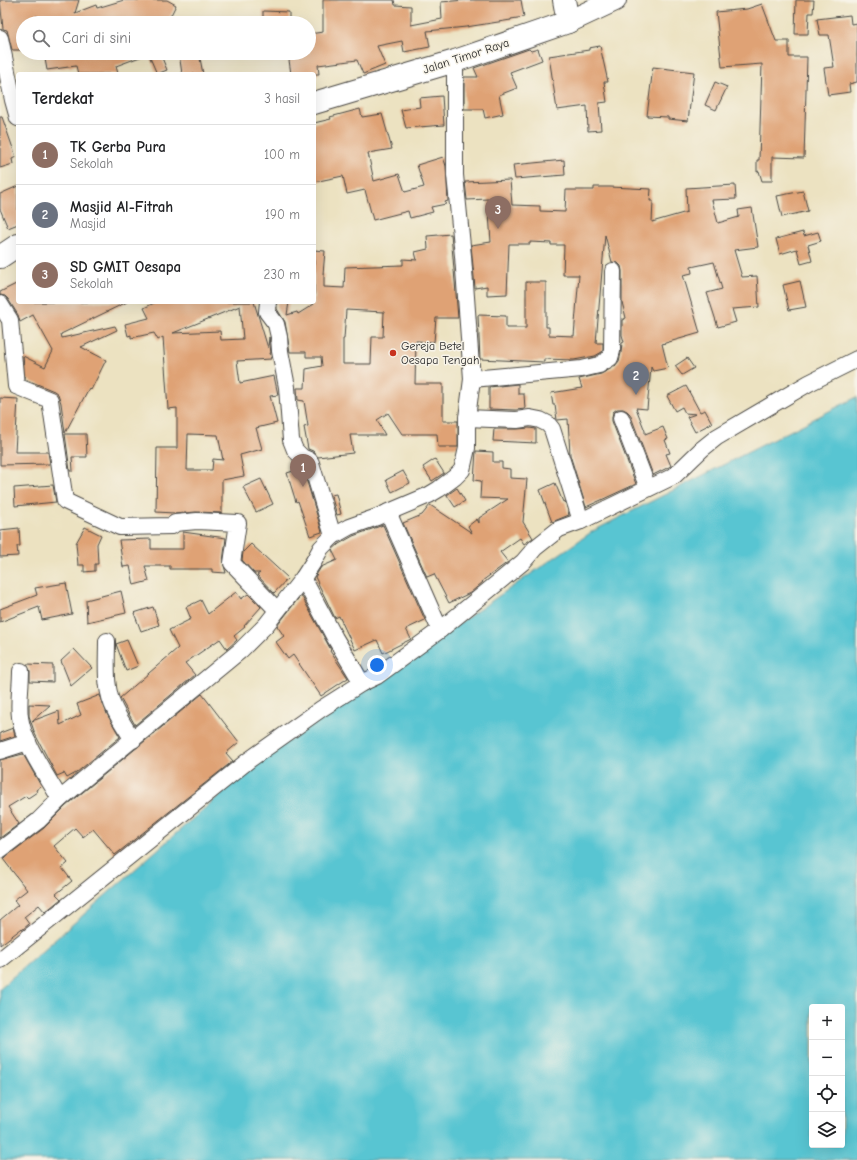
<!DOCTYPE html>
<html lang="id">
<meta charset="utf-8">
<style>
body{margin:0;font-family:"Comic Neue",sans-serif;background:#f2f2f2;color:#202124}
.controls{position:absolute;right:12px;bottom:12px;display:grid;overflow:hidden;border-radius:4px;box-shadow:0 4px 16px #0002}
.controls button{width:36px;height:36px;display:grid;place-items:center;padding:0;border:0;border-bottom:1px solid #e0e0e0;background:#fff;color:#202124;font:20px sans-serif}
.you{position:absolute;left:377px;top:665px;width:14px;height:14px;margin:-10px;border:3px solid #fff;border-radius:50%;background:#1a73e8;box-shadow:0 0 0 6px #1a73e833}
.badge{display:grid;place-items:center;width:26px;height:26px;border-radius:50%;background:#db2777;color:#fff;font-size:13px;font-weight:700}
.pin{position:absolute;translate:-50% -33px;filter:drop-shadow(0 1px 2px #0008)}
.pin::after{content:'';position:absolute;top:21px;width:14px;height:12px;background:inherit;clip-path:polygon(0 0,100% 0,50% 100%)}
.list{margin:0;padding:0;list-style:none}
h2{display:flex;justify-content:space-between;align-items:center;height:52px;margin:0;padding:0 16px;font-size:17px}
h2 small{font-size:13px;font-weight:400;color:#757577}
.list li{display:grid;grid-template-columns:26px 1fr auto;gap:12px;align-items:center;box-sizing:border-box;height:60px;padding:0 16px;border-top:1px solid #e0e0e0}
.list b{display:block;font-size:15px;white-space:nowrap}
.list p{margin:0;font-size:13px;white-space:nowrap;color:#757577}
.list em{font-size:13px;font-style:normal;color:#757577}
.icon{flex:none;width:22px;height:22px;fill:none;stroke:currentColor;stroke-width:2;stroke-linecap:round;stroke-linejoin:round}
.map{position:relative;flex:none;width:857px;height:1160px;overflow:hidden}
.search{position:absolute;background:#fff;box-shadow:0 4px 16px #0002;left:16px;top:16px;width:300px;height:44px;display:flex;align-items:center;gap:10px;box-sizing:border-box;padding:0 14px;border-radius:22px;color:#757577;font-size:15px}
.panel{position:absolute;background:#fff;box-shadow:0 4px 16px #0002;left:16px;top:72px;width:300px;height:232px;border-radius:4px}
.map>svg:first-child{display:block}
.water{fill:#59c5d2;stroke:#42787e;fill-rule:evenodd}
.building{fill:#dfa274;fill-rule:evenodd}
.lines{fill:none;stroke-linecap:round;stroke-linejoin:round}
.minor-casing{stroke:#484642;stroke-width:18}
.highway-casing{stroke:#484642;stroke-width:24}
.minor{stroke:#fff;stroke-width:16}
.highway{stroke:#fff;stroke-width:22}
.poi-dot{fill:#c8321e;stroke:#f7f3e8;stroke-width:1.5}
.labels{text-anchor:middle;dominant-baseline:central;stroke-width:3;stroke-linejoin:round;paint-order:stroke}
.street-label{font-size:12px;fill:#2b2b2b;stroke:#f7f3e8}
.poi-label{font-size:12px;fill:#2b2b2b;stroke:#f7f3e8;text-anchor:start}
</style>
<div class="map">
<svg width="857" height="1160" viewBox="0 0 857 1160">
<rect width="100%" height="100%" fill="#f7f3e8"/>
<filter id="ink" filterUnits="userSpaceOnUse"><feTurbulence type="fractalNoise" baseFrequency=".025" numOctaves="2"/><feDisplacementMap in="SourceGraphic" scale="8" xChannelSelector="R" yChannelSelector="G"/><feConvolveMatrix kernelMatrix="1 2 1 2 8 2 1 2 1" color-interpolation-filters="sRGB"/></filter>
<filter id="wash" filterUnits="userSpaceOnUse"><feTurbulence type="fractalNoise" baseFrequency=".012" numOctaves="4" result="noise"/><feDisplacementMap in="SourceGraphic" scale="16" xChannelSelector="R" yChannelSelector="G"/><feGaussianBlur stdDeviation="0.9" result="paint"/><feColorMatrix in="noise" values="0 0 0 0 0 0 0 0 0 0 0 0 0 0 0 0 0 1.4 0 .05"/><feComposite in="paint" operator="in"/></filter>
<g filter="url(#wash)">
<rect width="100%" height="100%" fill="#ece2c1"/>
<path class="water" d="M857,397V1160H0V988L255,764L593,531ZM812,1007H842V1145H812Z"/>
<g id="blocks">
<g class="building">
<path d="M0,0H79L75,13L96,5L97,8L124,0H167L176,5L167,23H50V22L55,20L36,16L37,23H23V28L21,29L22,50H12L7,30L3,29Z"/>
<path d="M323,0H394L395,5L411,6V25L442,19L441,2L464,0H521L524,17L511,19V20L466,27L427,31L430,47L404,52L402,41L377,46L385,65L363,74L357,60L318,65L319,74H291L288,53H309V34L323,32Z"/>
<path d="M796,0H814L813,13H809L808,34H795Z"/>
<path d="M762,4L776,41H789V57H807L804,158L772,157V181H762L759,171L757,172V160H759L762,64L722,67L716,12L747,9Z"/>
<path d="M263,11L289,12V23H263Z"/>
<path d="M850,15L851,24L857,23V82L849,84L850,92L828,95L824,68L834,67L829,35H820L817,19Z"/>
<path d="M600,46L608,82H604L607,102L599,103L601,130L588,131L587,106L557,110L549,56L589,50V48Z"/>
<path d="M529,49L531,51L538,49L542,60L510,72L517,88L499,95L503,114L485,118L483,109H464V77H478L474,68Z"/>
<path d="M44,53H147L148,54L116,66L118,74H78L76,66L47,70Z"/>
<path d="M148,53H160L167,70L157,74Z"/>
<path d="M179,53H199L203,74H182Z"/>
<path d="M653,67L694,72L688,121L668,119V117L647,116Z"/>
<path d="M715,82L727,87L716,110L705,105Z"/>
<path d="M442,96L444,125L406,128L401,110L420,107L419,98Z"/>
<path d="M360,109L362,117L382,114L392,149L368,153L374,181L399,174L405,192L424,187L417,165L443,157L446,166L448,201L445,202L446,204L431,207L433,212L410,218L408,211L373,220L365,190L347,194L343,176L314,182V123L331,119L330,117Z"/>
<path d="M0,117H2L16,157L12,159L13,164L0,168Z"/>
<path d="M564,160L565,175L515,179L513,165Z"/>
<path d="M510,180L512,205L540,206V211L565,212L566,190H594V187H610L651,189L650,201H653L652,222L687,212L686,188L735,185L736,199L712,200L718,223L739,217L738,210L752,208L758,247L734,250L742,277L757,276L759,307L732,309L736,322L718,327L707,293L722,289L714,262L691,267L692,273L683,275L700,333L662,344L668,368L653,371L651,367L647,409L636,408L645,431V434L663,427L668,439L665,440L670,453L666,454L671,466L653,475L630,414L627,411L623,409H617L613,412L612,417V421L636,484L586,507L570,455L568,419L557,420L555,405H553L551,393L582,388L579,379L601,374L616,366H615L619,361L621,353L622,343L624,342L622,335V320L626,318L622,302V271L621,266L618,263L612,262L605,235L596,343H603V350L602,352L595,356L574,360L544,359V362L480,359L478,315L506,316V328H526V282H546V327H549V335L574,336L579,275H563L564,245H551V243L530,242V244H509L507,294L487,295V286L475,288L471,245L491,242L488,199L467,200L465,182Z"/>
<path d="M18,186V224L8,228L0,209V194Z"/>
<path d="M803,191L808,211L782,217L777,196Z"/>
<path d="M803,232L804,236L818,232L821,241L808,245L812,261L801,264L797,249L780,254L776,239Z"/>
<path d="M451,234L458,318H436L434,342L416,341L415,384H443V421H458V447H438L437,434H402L388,413L377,420L385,435H350L353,453L318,457L313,451L308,449L304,427L308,426L304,401L298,400L297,388H305L306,369L322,366L321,357H306V352H290L285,322L277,309V302H289L287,315L297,312L298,314L314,304V250L325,251L323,274H324V287L344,288L345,267L403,265V259L417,260L415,252L428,249L427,236ZM346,310L384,312L383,337H372L371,364H343V339H344Z"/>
<path d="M800,281L806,307L789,310L783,285Z"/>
<path d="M18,283V302H127L61,334L62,338L115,326L117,330L81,347L106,360L91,390L89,388L65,433L61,403L58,394L54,391L25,379L23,356L45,367L53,351L33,315L20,322L18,315L8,299L5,296L0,295V292Z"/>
<path d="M156,302H254L268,348L269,337L271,353H270L271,359L237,361L240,383L274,376L278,395L270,396L277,423L256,428L262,449L240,455L244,476L222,480V513L196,512L174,514V513L156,512L157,448H177V408L168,409L163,337L158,340L154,333L131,338V335L128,336L125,324L149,318L144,308ZM240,306L243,339L221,340L220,331L173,333ZM188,434L218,435L223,460L213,459L212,470H187Z"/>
<path d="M687,358L694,368L682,375L675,366Z"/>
<path d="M518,384V394H524L525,409L516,410L489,409V387Z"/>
<path d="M686,386L700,412L705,410L712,423L695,432L687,417L696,414L685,413L682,407L675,411L667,396Z"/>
<path d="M0,398L18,399L15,452H48L50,464L0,465Z"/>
<path d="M529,428L536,429V443L493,441L494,429H517Z"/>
<path d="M65,434H86L87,457H72L73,471H70Z"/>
<path d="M476,451L493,452V462H502V468L510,469V478L527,479L523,522L533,538L524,544L520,538L500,552L508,562L482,581L483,582L470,593L449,603L434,574L427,577L403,523L422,515L430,505L472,533L468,526L477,519L479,523V518L508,499L480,498L481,481L474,480Z"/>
<path d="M435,459L444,473L432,481L423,467Z"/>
<path d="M303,468L322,532L310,536L298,501L296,502L287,473Z"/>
<path d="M403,471L410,483L392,492L386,480Z"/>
<path d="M261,479L273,504L256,512L243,487Z"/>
<path d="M555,483L563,502L565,501L569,515L552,522L540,490Z"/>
<path d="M53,485L56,502L15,506L14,488Z"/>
<path d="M457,488L465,501L455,507L447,495Z"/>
<path d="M336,494L341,514L337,515L331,495Z"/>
<path d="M383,525L425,620L406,629L411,639L383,653L377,640L355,650L339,616L335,618L315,577L321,567L337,560L332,550L339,544L353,536Z"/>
<path d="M85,527L101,535L97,544L98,564H95V571L84,572V565H78L76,543Z"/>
<path d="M19,528L20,546H17L18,556L0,557V530Z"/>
<path d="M183,532L226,538L223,562L226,573L212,572V569H170V566H145L149,581L134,585L130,566L123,567L119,540L151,539V549H183Z"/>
<path d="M251,544L288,578L274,593L257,575L260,573H254L242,560L243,552Z"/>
<path d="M66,583L72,614L42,620L39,607L0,622V609L37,595L35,588Z"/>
<path d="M121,591L126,613L87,622L86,600Z"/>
<path d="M236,592L241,599L248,594L261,607L244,626L245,627L234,636L237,640L227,649L220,639L185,663L195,675L135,725L120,698L178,648L169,630L191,619L186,607L201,600L208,614Z"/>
<path d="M301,595L331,650L330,651L348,678L321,696L293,655L288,659L276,642L284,636L277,626Z"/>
<path d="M153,607L159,625L141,631L134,613Z"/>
<path d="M127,640L138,666L126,671L116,644Z"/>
<path d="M74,649L92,668L71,686L61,661Z"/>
<path d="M27,664L53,665V682L30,681V671Z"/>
<path d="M202,694L239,742L226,753L233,761L115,855L93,829L83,837L75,828L54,846L68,863L62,868L72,881L56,894L61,899L45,912L39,905L24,917L29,924L22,930L21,929L0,945V920L18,905L14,900L27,890L3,859L44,828L66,806Z"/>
<path d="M100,695L107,714L120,737L76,773L67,778L64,773L57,776L35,734L29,716V704L50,705L32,721L59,711L60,725L81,715L77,704Z"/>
<path d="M13,728L15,736L0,741V733Z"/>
<path d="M23,754L41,786L36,790L37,792L28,798L26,796L8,807L19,824L0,838V760Z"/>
</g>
</g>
</g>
<g filter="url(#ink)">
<use href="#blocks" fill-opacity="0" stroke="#484642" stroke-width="1"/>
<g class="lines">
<defs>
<g id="minor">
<path d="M0,38L13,100L18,118"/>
<path d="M268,302L267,312L276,324L279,337L280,351L287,387L291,440L295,450L302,457L309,460L311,463L333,536"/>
<path d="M0,304L10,320L16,386L50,400L65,501L120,527L172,526L175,523L197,521L238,523L232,563L277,610"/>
<path d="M472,379L582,369L599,365L610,358L612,351L613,271"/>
<path d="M467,418L517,420L530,418L540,420L548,424L552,429L581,521"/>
<path d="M621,418L648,488"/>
<path d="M388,512L440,630"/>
<path d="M303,578L335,638L362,683"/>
<path d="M107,641C107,664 104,689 115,710C120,720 127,730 133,740"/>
<path d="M21,671C21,685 18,703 20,717C23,743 47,776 60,799"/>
<path d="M0,751L28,742"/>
<path d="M0,850L38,821L60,799L241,650L266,625L303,578L314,561L321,548L333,536L349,527L377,517L429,495L439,489L455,477L462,470L467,448V418L472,379L463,256L455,175V61"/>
<path d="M0,960L249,760L321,709L362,683L377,676L440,630L523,562L535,548L559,529L581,521L674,476L702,449L717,437L809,383L857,359"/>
</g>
<g id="highway">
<path d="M564,0L568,22"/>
<path d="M314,103L455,61L568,22L615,0"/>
<path d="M0,257L18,245"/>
</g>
</defs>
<use href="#minor" class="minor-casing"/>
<use href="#highway" class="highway-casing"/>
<use href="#minor" class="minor"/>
<use href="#highway" class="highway"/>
</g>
</g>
<circle class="poi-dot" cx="393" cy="353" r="4"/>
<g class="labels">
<g class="street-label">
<text transform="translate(466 56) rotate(-18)">Jalan Timor Raya</text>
</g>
<g class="poi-label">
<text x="401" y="346">Gereja Betel<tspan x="401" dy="14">Oesapa Tengah</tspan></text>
</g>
</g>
</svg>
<div class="controls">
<button>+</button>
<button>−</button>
<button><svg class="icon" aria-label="locate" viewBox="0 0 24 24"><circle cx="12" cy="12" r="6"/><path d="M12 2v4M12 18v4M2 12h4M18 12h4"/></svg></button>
<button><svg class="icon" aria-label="layers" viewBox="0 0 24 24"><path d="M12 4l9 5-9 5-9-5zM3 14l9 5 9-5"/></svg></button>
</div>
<div class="you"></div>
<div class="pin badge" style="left:303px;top:487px;background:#8d6e63">1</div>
<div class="pin badge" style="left:636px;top:395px;background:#6b7280">2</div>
<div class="pin badge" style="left:498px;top:229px;background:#8d6e63">3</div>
<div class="search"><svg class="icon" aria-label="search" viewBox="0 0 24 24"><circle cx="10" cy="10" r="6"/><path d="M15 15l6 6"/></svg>Cari di sini</div>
<section class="panel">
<h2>Terdekat<small>3 hasil</small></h2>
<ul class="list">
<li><span class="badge" style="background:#8d6e63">1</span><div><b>TK Gerba Pura</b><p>Sekolah</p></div><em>100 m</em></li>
<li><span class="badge" style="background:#6b7280">2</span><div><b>Masjid Al-Fitrah</b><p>Masjid</p></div><em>190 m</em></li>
<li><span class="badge" style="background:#8d6e63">3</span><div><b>SD GMIT Oesapa</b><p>Sekolah</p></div><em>230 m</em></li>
</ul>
</section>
</div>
